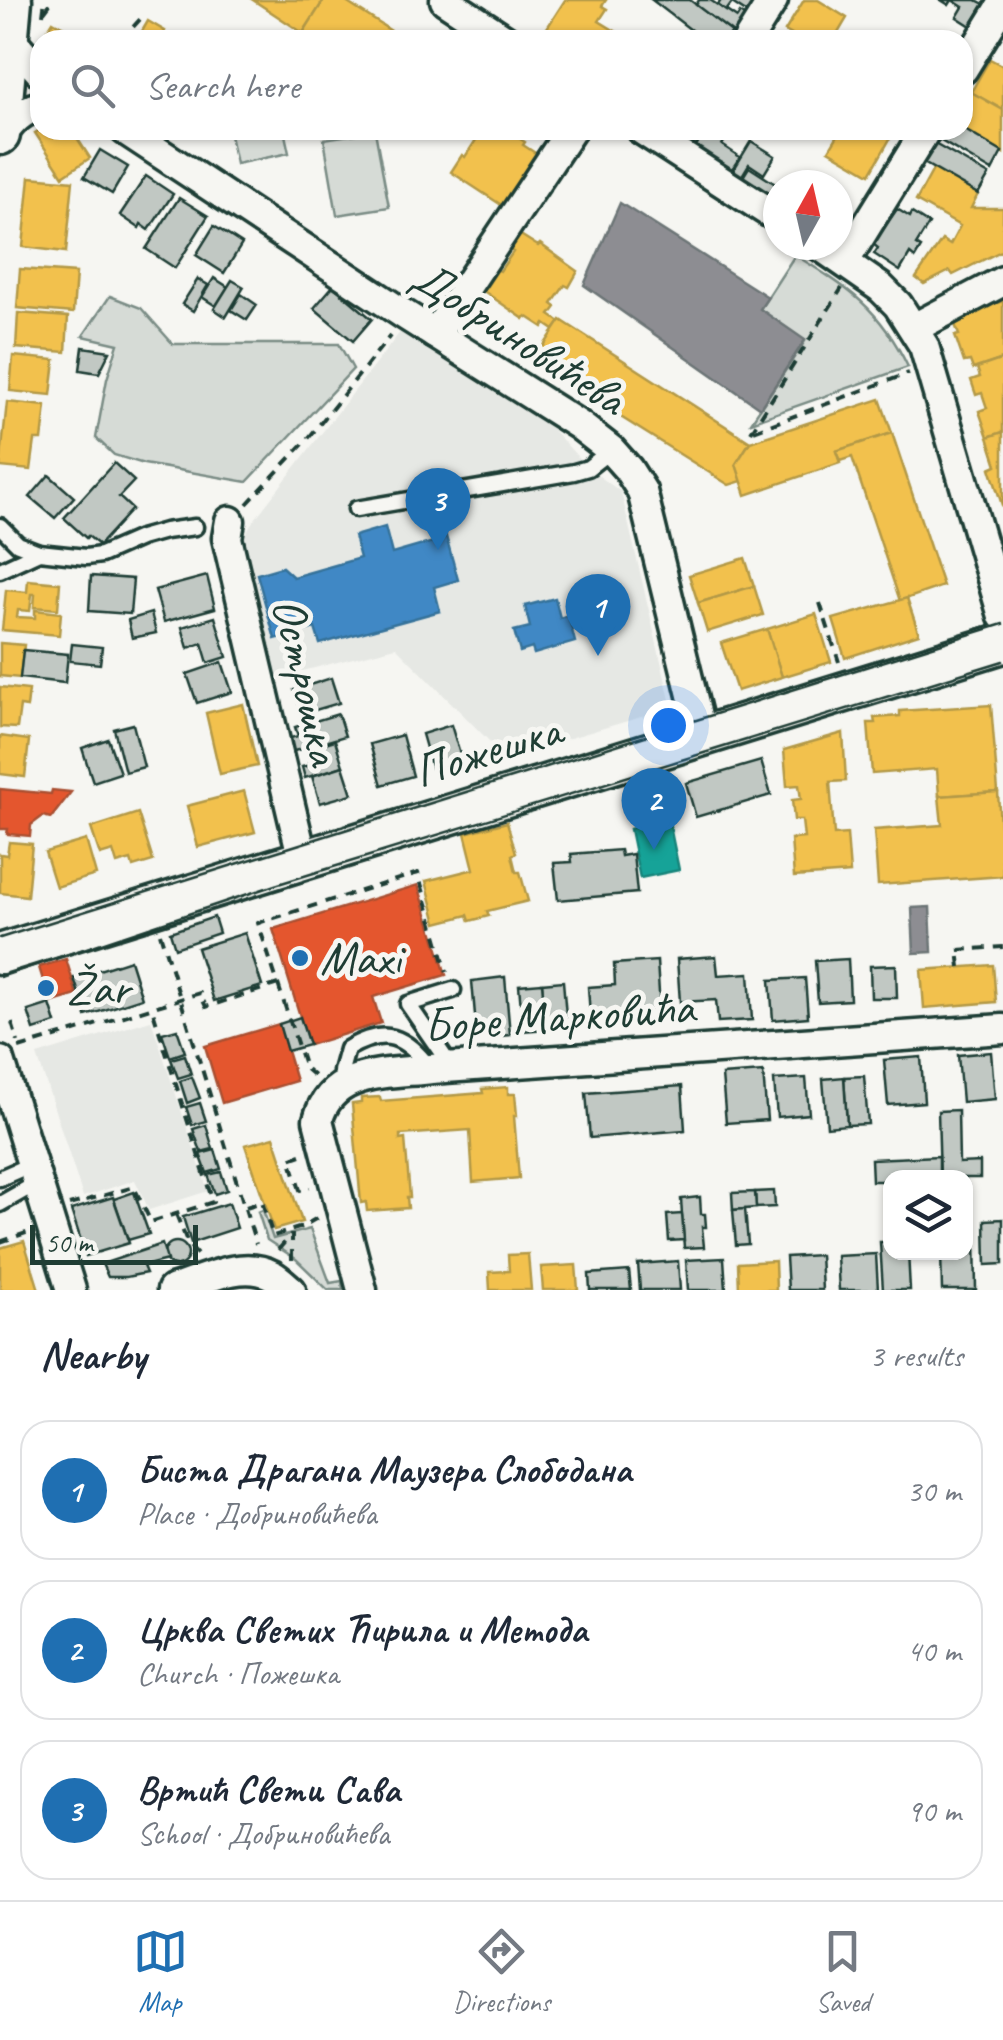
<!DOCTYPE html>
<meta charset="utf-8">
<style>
body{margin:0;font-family:Caveat,sans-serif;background:#f6f6f7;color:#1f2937}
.controls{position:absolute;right:30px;bottom:30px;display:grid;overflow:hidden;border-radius:20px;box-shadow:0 2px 8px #0004}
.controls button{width:90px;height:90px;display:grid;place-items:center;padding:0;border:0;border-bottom:2px solid #e0e1e3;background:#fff;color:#1f2937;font:50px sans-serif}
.compass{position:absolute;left:763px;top:170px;width:90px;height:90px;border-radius:50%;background:#fff;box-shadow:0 2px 8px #0004;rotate:8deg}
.scale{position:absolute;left:30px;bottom:25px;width:168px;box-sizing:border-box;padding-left:10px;border:5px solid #1f3d34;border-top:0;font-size:28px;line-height:35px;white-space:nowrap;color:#1f3d34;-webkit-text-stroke:8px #f6f6f2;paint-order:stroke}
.you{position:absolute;left:668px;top:725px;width:35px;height:35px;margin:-25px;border:8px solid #fff;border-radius:50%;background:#1a73e8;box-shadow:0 0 0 15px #1a73e833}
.badge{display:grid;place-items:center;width:65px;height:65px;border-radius:50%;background:#1f6fb2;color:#fff;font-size:32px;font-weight:700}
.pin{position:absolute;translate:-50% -82px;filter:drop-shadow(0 2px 5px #0008)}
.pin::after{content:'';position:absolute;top:52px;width:35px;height:30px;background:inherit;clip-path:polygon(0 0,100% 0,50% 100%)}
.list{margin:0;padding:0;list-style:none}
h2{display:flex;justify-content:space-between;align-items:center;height:130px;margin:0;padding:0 40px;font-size:42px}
h2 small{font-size:32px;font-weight:400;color:#747a83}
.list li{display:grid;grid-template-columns:65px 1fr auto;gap:30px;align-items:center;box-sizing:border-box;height:140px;margin:0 20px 20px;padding:0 20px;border:2px solid #e0e1e3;border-radius:30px}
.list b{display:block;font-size:38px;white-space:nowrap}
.list p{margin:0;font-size:32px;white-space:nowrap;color:#747a83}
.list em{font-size:32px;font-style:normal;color:#747a83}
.icon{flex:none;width:55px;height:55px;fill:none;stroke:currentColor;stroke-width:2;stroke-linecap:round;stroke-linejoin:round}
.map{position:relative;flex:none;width:1003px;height:1290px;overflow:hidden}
.search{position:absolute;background:#fff;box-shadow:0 2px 8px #0004;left:30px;right:30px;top:30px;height:110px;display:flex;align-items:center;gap:25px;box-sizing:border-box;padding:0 35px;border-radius:30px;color:#747a83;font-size:38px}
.sheet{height:610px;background:#fff}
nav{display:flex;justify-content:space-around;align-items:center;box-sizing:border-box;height:140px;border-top:2px solid #e0e1e3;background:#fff;font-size:28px;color:#747a83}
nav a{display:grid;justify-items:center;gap:5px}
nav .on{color:#1f6fb2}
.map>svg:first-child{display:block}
.built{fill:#e6e8e4}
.green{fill:#d6dbd6;stroke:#7a8c85;stroke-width:2.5}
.homes{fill:#f2c14e;stroke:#b39946;stroke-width:2.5}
.shops{fill:#e4572e;stroke:#a94f30;stroke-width:2.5}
.schools{fill:#3f88c5;stroke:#35729a;stroke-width:2.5}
.public{fill:#17a398;stroke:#19847a;stroke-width:2.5}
.industry{fill:#8d8d92;stroke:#6c7576;stroke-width:2.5}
.building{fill:#c1c8c3;stroke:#1f3d34;stroke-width:2.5}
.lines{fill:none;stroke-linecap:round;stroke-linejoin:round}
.lane-casing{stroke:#1f3d34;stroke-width:21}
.street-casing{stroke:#1f3d34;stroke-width:35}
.secondary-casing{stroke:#1f3d34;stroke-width:45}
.path{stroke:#1f3d34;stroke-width:4;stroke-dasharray:10 8;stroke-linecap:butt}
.lane{stroke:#f6f6f2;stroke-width:14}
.street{stroke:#f6f6f2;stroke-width:28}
.secondary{stroke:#f6f6f2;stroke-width:38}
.tram{stroke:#1f3d34;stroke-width:2.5}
.poi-dot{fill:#1f6fb2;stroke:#f6f6f2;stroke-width:4}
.labels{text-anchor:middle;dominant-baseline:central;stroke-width:10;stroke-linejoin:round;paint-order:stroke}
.street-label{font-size:48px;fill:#1f3d34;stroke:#f6f6f2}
.poi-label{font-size:48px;fill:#1f3d34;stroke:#f6f6f2;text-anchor:start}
</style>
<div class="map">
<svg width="1003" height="1290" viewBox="0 0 1003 1290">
<rect width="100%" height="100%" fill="#f6f6f2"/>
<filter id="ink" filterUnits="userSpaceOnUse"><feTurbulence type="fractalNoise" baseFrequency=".01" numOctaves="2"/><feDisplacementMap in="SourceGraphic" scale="20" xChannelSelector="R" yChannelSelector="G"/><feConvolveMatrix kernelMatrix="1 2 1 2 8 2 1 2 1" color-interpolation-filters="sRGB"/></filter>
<g filter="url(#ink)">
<g class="built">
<path d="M401,331L544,420L588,468L621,492L672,708L505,757L396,647L260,682L240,544L251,524Z"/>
<path d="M151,1020L208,1191L149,1210L135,1180L83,1197L37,1055Z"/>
</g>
<g class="green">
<path d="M229,130H284L289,153L236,164Z"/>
<path d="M375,131L389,207L337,215L324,139Z"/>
<path d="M795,255C848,288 880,308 908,367L751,422L805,341L760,309Z"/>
<path d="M110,296L141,308L173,344H339L353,369L247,482L144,464L114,455L96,438L107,379L118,344L83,336Z"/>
<path d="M263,1210L273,1239L310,1229L330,1283L342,1281L343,1290H328L296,1259L267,1240L258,1212Z"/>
</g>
<g class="homes">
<path d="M253,0H324L303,33Z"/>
<path d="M324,0H343L402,38L400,40H315L303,33Z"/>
<path d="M565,0H606L602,6L607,9L599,21L630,40H560L545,31Z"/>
<path d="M804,0H818L847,18L834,40H801L785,31Z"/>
<path d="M53,21L67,29L64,33L74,40H41Z"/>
<path d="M148,21L165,31L164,33L175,40H132L133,38L137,40Z"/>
<path d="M990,59L1003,66V110L971,92Z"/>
<path d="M971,92L1003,110V153L963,129V105Z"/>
<path d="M40,130H72L90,158L63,176L35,133Z"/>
<path d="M460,130H506L525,142L523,145L540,156L529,173L525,171L512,190L516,192L506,208L451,172L462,155L465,157L476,140Z"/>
<path d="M841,130H879L891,137L870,174L829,150Z"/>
<path d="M934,168L978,194L971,208H1003V250L953,275L950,271L924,284L916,278L942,240L950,245L960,226L916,201Z"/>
<path d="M30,177L73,181L66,252L23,247Z"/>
<path d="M519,234L538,246L540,244L578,271L569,287L565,285L552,304L556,307L550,315L560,322L554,330L545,324L543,327L526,316L524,319L482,290L496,269L500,271L513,252L509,250Z"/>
<path d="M20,269L76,273L73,313L17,308Z"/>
<path d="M992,301L993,304L1003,301V359L973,369L970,361L964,362L955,336L959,335L953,319Z"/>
<path d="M18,313L68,317L66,352L16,348Z"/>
<path d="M561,320L750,442L736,464L742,481L729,485L533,362Z"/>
<path d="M13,356L55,360L51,395L10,391Z"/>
<path d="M1003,359V432L988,437L979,411L987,408L982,393L976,395L971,380L980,377L977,368Z"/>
<path d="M880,399L892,433L836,451L840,463L746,495L736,464L750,442Z"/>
<path d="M7,402L46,406L42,440H35L31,470L0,467Z"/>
<path d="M1003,432V508L990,468L997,465L988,437Z"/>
<path d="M892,433L943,586L900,601L852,457L840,461L836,451Z"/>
<path d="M745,558L754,586L698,603L689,575Z"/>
<path d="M28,580L60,583L58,609L34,607L35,594H32L30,611L18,610L17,617L35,618V610L61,613L59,635L2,630L6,590L27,592Z"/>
<path d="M754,586L763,615L707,632L698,603Z"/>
<path d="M907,598L919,634L845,658L833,619Z"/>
<path d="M816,614L831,662L782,677L767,629Z"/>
<path d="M767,629L782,677L737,691L721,643Z"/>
<path d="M0,643L24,645L20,678L0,676Z"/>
<path d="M0,687L29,690L27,707L20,706L17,728L0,727Z"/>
<path d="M243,704L257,766L220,774L206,713Z"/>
<path d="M991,705L998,792L939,796L937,769L872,774L868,723H875L874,718L900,716V711Z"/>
<path d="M843,733L846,781L830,782L834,835L847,834L850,873L794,877L791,839L804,838L802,820H794L792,800L801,799L799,785L787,786L784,750Z"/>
<path d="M0,736L29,740L25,777L0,774Z"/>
<path d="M244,791L255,832L198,847L187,806Z"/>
<path d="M998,792L1003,876L878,885L874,830L942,825L939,796Z"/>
<path d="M138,813L153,861L133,867L131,860L117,864L113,851L100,855L91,828Z"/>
<path d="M507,822L516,853L512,855L516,872H520L528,901L487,911L489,916L470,921L468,915L437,923L426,881L474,869L465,833Z"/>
<path d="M86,840L96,875L56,887L45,852Z"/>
<path d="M9,842L32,844L27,896L0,893V854L7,855Z"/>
<path d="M993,965L996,1002L924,1008L921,970Z"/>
<path d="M508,1087V1094H515L517,1116H514L519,1178L473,1182L470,1130L400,1135V1140L405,1139L410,1197H407L408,1208L367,1211L366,1202L361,1203L352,1104L361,1103V1098L380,1097L381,1101L483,1093L482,1089Z"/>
<path d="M274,1137L302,1222L274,1230L245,1145Z"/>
<path d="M24,1241L39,1290H0V1248Z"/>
<path d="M528,1254L531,1290H490L489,1272L509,1271L508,1255Z"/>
<path d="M775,1261L776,1290H739L738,1263Z"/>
<path d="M576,1265L578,1290H543L541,1267Z"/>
</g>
<g class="shops">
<path d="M0,789L51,794L52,790L71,792L51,818L43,816L31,825L30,836L7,834L8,829H0Z"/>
<path d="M418,885L446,975L373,997L381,1023L309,1045L273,929Z"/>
<path d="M66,959L77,995L50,1003L39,967Z"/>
<path d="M279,1024L296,1081L222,1103L205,1046Z"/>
</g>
<g class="schools">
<path d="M442,522L458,580L434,587L440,611L320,644L315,628L275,639L257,574L282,567L293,577L360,558L354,536L385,527L392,554L437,541L432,525Z"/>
<path d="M555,598L560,618L568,615L575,642L534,654L532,648L520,652L514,631L530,627L525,606Z"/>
</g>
<path class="public" d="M666,807L679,870L640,878L630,829L638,827L635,813Z"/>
<g class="industry">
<path d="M620,203L768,297L760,309L805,340L760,408L584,285Z"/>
<path d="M930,907L932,952L914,953L912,908Z"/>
</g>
<g class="building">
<path d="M652,0H690L732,32L726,40H704Z"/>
<path d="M699,0H710L737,18L740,13L749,20L737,36L696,5Z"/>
<path d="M721,0H759L749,14L732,3L726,11L718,5Z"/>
<path d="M941,0H976L984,4L971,26L957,17L963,7L952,0L949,5Z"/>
<path d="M963,129L1002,152L992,171L936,138L941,130Z"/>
<path d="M706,130H731L722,145L740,157L730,172L694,149Z"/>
<path d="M751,141L775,156L764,174L749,164L740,179L731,174Z"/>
<path d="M933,143L989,175L978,194L922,162Z"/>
<path d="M100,150L128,167L112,194L84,177Z"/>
<path d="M749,167L777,185L769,197L741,180Z"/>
<path d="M146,176L173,194L149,230L141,224L139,228L120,215Z"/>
<path d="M179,198L208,216L175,268L146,249Z"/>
<path d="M897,209L910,217L912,213L929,224L916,245L921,248L915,258L910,254L900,271L874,254L878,248L873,244Z"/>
<path d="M214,226L242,244L224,273L196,255Z"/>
<path d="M214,278L228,287L216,306L202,297Z"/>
<path d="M198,279L208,285L193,311L182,304Z"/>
<path d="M232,280L244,287L226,317L214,309Z"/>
<path d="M333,286L372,319L353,341L314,308Z"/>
<path d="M241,294L257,305L247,320L231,310Z"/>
<path d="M83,347L110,351L99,373L80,370Z"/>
<path d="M114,463L134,481L119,497L132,509L99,545L88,536L86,538L64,518Z"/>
<path d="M49,475L74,497L55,518L30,497Z"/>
<path d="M91,576L133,579L130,614L89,611Z"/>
<path d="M207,576L215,608L164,622L155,590Z"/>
<path d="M151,613L156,633L132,638L128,620Z"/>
<path d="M215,617L227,657L208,663L202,643L188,648L182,627Z"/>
<path d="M72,644L102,647L100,664L70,661Z"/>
<path d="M23,650L68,654L65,683L20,678Z"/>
<path d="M222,662L232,692L197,703L187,674Z"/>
<path d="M331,678L339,703L302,714L294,690Z"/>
<path d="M338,714L345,736L291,752L287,739L298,736L295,727Z"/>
<path d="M133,724L144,767L125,772L114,729Z"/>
<path d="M451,725L462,761L432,769L422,734Z"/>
<path d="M402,735L413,776L382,785L370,744Z"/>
<path d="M108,739L120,773L93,782L82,748Z"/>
<path d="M335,740L343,766L305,778L302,767L310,765L305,749Z"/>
<path d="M761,761L771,795L696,817L686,783Z"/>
<path d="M343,766L352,794L320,803L312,776Z"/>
<path d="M620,850L621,856L633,854L637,893L558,900L554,863L572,862L571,854Z"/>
<path d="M214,917L219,933L175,948L170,932Z"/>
<path d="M245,933L262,986L214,1001L197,948Z"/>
<path d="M716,956L718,975L749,973L752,1020L718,1022L716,1000L680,1002L677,959Z"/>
<path d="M848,959L850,1000L818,1002L815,961Z"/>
<path d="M130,960L142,998L86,1016L74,978Z"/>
<path d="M657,961L660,1009L619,1011L620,1027L591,1029L588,987L615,985L614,964Z"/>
<path d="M896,965L897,998H871L870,966Z"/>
<path d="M505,977L510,1035L477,1038L472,981Z"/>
<path d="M805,978L808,1017L773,1020L770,980Z"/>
<path d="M563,981L567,1027L546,1029L542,983Z"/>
<path d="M542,983L546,1029L523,1031L519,985Z"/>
<path d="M50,1004L56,1023L34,1030L28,1011Z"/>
<path d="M300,1017L309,1045L287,1051L279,1024Z"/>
<path d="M177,1029L185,1052L170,1057L162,1033Z"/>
<path d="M991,1052L995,1099L962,1102L958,1055Z"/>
<path d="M185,1055L191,1074L178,1078L171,1059Z"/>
<path d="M921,1057L924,1102L888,1105L884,1060Z"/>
<path d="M763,1072L767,1120L726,1123L722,1075Z"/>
<path d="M864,1076L868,1124L847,1125L844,1077Z"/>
<path d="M192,1077L200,1098L187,1103L180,1081Z"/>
<path d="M844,1077L847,1125L827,1127L823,1079Z"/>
<path d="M806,1078L809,1114L777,1117L774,1080Z"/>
<path d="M682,1086L685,1130L590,1138L586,1093Z"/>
<path d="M200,1103L206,1121L192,1125L186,1107Z"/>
<path d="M958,1110L959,1163L980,1162V1178H940L938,1111Z"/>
<path d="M206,1125L213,1149L201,1152L193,1129Z"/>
<path d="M215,1150L221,1169L207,1173L200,1154Z"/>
<path d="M939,1156V1178H890V1181H872L871,1159Z"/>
<path d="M221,1172L227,1190L215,1194L208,1175Z"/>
<path d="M774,1191L775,1207L756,1208L755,1192Z"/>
<path d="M134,1192L149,1234L128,1240L114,1199Z"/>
<path d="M755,1192L756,1208L733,1210L732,1193Z"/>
<path d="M113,1197L129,1243L86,1256L71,1210Z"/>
<path d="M700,1197L701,1214H705L706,1227H702L704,1247L684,1248L681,1199Z"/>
<path d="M229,1203L237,1228L191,1243L183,1217Z"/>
<path d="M745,1209L748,1244L736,1245L733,1210Z"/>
<path d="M682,1214L684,1240L669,1241L667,1215Z"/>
<path d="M1003,1219V1264L986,1265L985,1220Z"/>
<path d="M966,1237H975L976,1290H942L941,1252H966Z"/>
<path d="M880,1242H890V1252H908L910,1290H883Z"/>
<circle cx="176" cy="1254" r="12"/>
<path d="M162,1244L167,1260L143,1266L146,1273L126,1277H108L102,1264Z"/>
<path d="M876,1254L878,1290H839L837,1256Z"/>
<path d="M820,1255L822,1290H788L786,1257Z"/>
<path d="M724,1258L726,1290H688L686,1260Z"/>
<path d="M678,1261L680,1290H640L638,1264Z"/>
<path d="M629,1271L631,1290H590L589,1274Z"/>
</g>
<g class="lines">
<defs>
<g id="lane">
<path d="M356,509L574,472L588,468L611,450"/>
<path d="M0,526L18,544L39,552L86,557L101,555L140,538L165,531L195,527"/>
<path d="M0,570L39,552"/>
<path d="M452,1068L408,1004L453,990"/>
<path d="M348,1082L341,1071L347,1049C386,1026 404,1036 430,1068"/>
<path d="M0,1178L32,1164"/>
<path d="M0,1204L37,1183"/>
</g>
<g id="street">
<path d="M445,0L506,40"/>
<path d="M9,37L40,72"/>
<path d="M748,40L773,0"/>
<path d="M963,69L1003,4"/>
<path d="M125,130L405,315L579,425L611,450L628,469L642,491L702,736"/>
<path d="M642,130L778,218"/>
<path d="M0,138C11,122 20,111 40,106"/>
<path d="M819,245L881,288L898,305L924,346L1003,616"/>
<path d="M845,261L926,130"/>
<path d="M914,328L1003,281"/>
<path d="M435,334L571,130"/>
<path d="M230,521L227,538L303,860"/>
<path d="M0,1061L71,1290"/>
<path d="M172,1290C201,1281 242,1259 272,1275C279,1279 285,1285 291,1290"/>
<path d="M362,1290L318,1120C331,1069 388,1074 431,1069L1003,1029"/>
</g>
<g id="secondary">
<path d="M0,135L12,0"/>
<path d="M0,954L1003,643"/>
</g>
</defs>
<use href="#lane" class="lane-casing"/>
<use href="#street" class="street-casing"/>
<use href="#secondary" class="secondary-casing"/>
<g class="path">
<path d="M44,12L53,0"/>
<path d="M43,15L45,0"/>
<path d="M121,40L145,14"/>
<path d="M754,431L909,373"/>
<path d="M751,432L842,288"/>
<path d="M247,504L307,440L390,336"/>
<path d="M820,603L839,662"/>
<path d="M160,933L256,1244"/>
<path d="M960,967L958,950L1003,947"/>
<path d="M278,984L305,1068L314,1076"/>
<path d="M12,1023L18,1042"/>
<path d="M19,1048L200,993L206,1007L278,984L258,923L418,873L447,972"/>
<path d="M301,1155L290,1159L300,1190L310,1188"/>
<path d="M69,1205L134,1187L151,1222L213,1202L152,1008"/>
<path d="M246,1207L262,1202L273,1236L302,1227L317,1218"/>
<path d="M176,1214L188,1244L199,1257"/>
<path d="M0,1242L29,1232"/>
<path d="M278,1250L291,1235"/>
<path d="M292,1260V1234"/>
</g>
<use href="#lane" class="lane"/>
<use href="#street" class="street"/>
<use href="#secondary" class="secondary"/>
<g class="tram">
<path d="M0,938L1003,624"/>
<path d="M0,977L275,885L1003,661"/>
</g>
</g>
</g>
<g class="poi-dot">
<circle cx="300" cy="958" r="10"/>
<circle cx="46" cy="988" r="10"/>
</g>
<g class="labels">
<g class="street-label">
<text transform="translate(519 337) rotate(33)">Добриновићева</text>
<text transform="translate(307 681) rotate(77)">Острошка</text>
<text transform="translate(487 750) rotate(-17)">Пожешка</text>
<text transform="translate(559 1016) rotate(-4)">Боре Марковића</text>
</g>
<g class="poi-label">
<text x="320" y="958">Maxi</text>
<text x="66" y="988">Žar</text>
</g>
</g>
</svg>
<div class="controls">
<button><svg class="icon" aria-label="layers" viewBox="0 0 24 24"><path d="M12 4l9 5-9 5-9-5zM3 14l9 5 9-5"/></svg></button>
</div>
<svg class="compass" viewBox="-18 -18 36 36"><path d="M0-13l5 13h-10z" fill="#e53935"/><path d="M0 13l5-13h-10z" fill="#747a83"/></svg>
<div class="scale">50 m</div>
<div class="you"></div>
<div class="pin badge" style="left:598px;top:656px">1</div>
<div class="pin badge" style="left:654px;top:850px">2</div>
<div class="pin badge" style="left:438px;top:550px">3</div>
<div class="search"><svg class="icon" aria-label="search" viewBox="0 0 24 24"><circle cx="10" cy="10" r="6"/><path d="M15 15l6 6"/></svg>Search here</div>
</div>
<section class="sheet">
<h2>Nearby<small>3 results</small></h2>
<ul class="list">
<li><span class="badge">1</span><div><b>Биста Драгана Маузера Слободана</b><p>Place · Добриновићева</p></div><em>30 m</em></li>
<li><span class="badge">2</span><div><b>Црква Светих Ћирила и Метода</b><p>Church · Пожешка</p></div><em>40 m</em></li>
<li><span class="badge">3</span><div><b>Вртић Свети Сава</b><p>School · Добриновићева</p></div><em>90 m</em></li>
</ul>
</section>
<nav>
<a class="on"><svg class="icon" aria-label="map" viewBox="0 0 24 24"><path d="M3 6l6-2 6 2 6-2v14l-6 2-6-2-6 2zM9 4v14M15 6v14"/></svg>Map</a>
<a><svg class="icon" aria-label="directions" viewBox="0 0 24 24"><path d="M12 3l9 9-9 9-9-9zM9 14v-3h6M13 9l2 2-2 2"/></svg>Directions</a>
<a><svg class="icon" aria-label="saved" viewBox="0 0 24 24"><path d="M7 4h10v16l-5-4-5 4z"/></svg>Saved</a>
</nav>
